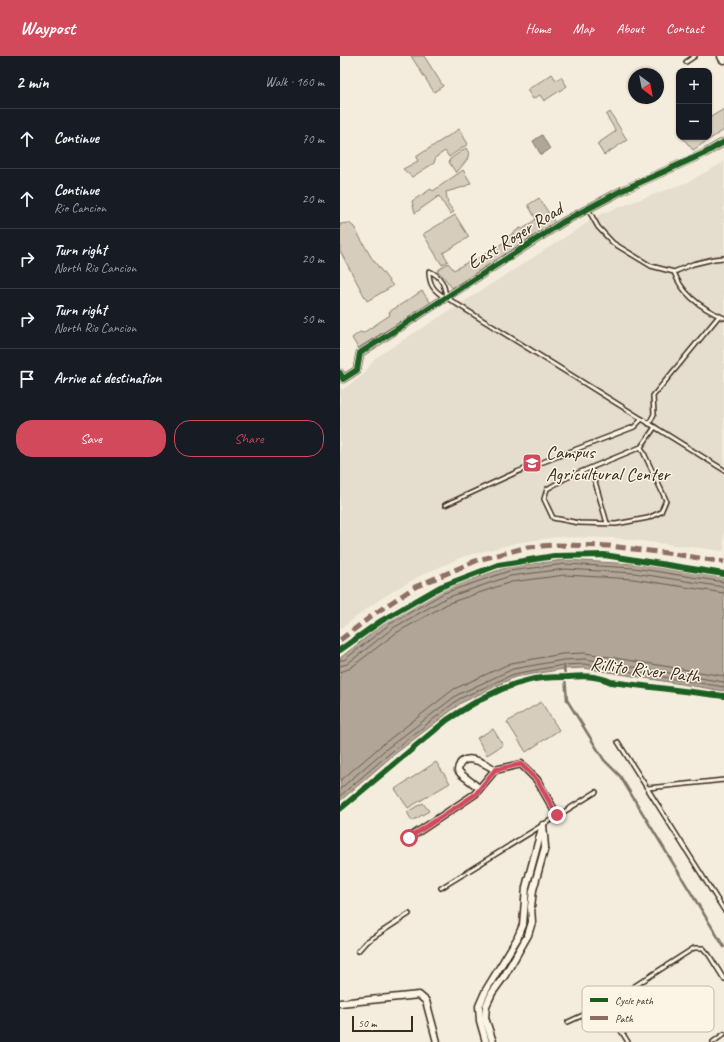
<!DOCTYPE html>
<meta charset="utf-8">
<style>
body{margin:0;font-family:Caveat,sans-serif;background:#20242c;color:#f1f3f6}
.controls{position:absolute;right:12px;top:12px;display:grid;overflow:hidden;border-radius:8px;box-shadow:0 1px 3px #0004}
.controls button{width:36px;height:36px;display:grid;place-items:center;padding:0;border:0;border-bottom:1px solid #363941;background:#171b24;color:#f1f3f6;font:20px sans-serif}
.compass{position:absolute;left:288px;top:12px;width:36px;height:36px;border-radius:50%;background:#171b24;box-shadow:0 1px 3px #0004;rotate:148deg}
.scale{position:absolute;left:12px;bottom:10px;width:61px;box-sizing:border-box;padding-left:4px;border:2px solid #3b2a1e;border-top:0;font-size:11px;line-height:14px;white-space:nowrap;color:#3b2a1e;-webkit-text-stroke:3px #fcf5e5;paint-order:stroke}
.stop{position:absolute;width:12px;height:12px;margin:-9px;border:3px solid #d1495b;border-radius:50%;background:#fff}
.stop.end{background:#d1495b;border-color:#fff;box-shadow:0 1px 4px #0008}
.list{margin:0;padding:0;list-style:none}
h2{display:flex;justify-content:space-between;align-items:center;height:52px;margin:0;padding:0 16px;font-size:17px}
h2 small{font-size:13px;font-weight:400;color:#9ea1a6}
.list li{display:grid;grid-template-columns:26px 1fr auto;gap:12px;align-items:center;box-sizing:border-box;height:60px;padding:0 16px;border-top:1px solid #363941}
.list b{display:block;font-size:15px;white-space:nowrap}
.list p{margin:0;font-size:13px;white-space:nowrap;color:#9ea1a6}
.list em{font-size:13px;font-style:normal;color:#9ea1a6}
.actions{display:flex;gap:8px;padding:12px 16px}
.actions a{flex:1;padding:9px 0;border:1px solid #d1495b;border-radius:16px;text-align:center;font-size:14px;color:#d1495b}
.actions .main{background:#d1495b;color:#fff}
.icon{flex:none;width:22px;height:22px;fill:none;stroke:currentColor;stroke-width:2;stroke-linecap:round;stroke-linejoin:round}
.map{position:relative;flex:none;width:384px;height:986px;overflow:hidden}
header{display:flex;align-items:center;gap:24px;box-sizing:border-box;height:56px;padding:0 20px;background:#d1495b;color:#fff}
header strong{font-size:19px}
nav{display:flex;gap:22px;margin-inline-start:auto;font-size:14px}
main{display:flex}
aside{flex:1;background:#171b24}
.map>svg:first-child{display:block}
.built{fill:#e5ddce}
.green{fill:#d6cdbd;stroke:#887c6e}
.water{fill:#b0a596;stroke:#817466}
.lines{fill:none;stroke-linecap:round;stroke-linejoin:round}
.shore{stroke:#6a5b4e;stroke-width:1}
.stream{stroke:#817466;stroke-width:2.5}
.lane-casing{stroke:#3b2a1e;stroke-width:6}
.street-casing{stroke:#3b2a1e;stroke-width:9}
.primary-casing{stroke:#3b2a1e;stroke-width:13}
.lane{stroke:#fcf5e5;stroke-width:3}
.street{stroke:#fcf5e5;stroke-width:6}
.primary{stroke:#fcf5e5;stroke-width:10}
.quiet{stroke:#8d6e63;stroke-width:5;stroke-dasharray:10 5;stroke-linecap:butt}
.cycleway-casing{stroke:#fcf5e5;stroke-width:8}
.cycleway{stroke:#1b5e20;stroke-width:6}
.route{stroke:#d1495b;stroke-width:5}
.labels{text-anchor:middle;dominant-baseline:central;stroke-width:3;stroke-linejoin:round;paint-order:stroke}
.street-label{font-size:19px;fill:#3b2a1e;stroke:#fcf5e5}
.poi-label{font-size:19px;fill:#3b2a1e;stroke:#fcf5e5;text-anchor:start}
.key{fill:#fcf5e5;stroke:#c2b8a9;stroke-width:1}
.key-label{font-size:11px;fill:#3b2a1e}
</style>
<header>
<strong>Waypost</strong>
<nav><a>Home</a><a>Map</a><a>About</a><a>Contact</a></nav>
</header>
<main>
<aside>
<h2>2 min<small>Walk · 160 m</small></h2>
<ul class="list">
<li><svg class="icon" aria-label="ahead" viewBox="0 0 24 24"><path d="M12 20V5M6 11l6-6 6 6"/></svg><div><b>Continue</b></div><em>70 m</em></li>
<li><svg class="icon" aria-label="ahead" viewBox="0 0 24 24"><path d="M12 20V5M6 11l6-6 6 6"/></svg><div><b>Continue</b><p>Rio Cancion</p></div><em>20 m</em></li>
<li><svg class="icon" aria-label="right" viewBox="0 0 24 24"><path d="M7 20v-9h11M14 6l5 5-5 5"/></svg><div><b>Turn right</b><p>North Rio Cancion</p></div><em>20 m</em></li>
<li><svg class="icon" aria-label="right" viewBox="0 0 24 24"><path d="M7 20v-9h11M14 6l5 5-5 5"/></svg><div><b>Turn right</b><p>North Rio Cancion</p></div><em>50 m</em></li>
<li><svg class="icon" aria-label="arrive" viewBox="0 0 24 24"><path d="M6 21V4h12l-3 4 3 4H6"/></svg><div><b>Arrive at destination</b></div></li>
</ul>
<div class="actions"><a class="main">Save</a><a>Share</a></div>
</aside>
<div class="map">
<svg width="384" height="986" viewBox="0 0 384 986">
<rect width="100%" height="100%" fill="#f4eddd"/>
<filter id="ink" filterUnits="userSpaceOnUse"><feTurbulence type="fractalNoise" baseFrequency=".025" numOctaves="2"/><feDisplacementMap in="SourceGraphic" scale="8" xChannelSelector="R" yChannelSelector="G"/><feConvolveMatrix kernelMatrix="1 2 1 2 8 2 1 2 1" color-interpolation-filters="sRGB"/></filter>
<g filter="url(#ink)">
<path class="built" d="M384,106V495L276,482L216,481L176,487L122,501L86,517L56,533L32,549L0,573V331L2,334L23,319L35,302L263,157L348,126Z"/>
<g class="green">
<path d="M71,0H84L103,30L94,36Z"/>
<path d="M212,18L216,24L221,21L227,30L204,45L200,39L193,43L187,34Z"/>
<path d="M384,53V74L353,94L342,81H369V62Z"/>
<path d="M270,56L287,84L264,99L257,88L276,75L266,59Z"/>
<path d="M119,73L128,88L109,101L105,95L96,101L94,107L72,121L63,113L78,105L76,101Z"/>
<path d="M126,92L129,97L127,104L116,117L109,106L110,103Z"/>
<path d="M123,114L131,127L124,131L106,136L108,148L114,156L110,158L99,140L75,157L72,145L91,133L93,135Z"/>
<path d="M199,142L215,167L112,232L103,220L97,215L108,207L114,214L133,203L135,204L163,187L165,183L180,172L183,173L196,163L188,149Z"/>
<path d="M115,159L129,181L103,197L108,205L102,209L83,178Z"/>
<path d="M9,167L14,171L31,201L53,230L27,245L0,195V168Z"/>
<path d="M82,235L91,247L18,292L12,282L20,276L23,277L50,259L49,256Z"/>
<path d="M201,646L219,674L186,696L167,666Z"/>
<path d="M153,673L163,689L147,699L137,682Z"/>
<path d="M96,706L110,727L68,752L55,733Z"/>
<path d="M83,747L89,755L72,765L67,756Z"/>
</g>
<g class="water">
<path d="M202,79L210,93L201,99L193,85Z"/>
<path d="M224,504L295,508L384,522V635L244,612L224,613L175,621L121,647L51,701L0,745V602L48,564L103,533L168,511Z"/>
</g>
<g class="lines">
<g class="shore">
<path d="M0,604H4L50,568L104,537L169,515L225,508L294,512L384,526"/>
<path d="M0,610L7,608L53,572L106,542L170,520L225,513L294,517L384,531"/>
<path d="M0,616L9,613L56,577L109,547L171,526L225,519L293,523L384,537"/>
<path d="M0,725L42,689L114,633L171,607L222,598L245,597L384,620"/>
<path d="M0,733L45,694L117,639L173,613L223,604L245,603L384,626"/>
<path d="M0,740L49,698L119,643L174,618L223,609L244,608L384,631"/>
</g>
<path class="stream" d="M224,610L227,644L264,704L280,720L384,891"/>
<defs>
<g id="lane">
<path d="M346,6L355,0"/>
<path d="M248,153L258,171L273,187L311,210L334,216L353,208L374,203L384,202"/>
<path d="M89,215C101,220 105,229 106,242C94,235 89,229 89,215Z"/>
<path d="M334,216C342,238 363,253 384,262"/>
<path d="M107,242L384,414"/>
<path d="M309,368L314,358L313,340L379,260"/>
<path d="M301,391L326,444L321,456L308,462L276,468L239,467L213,462L204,443L207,433L226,422L301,391L315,371"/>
<path d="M251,412L267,467"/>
<path d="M105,449L177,416L294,371L302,363"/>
<path d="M278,686L384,854"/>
<path d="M308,732L384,724"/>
<path d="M101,832L256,736"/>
<path d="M18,895L26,886L69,858"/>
<path d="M265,949L288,986"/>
<path d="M228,966L265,949L354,892H363L369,899L384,923"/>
<path d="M373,986L384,978"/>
</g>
<g id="street">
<path d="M0,317L3,323L17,314L20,297L223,166L283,134L365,97L384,86"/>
<path d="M155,714L181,708L197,724L217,759"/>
<path d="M139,732L121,718L118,714C121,694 145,707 155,714"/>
<path d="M69,782L135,738L155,714"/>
<path d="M0,947L79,939L86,945L97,986"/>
<path d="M146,986L140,965L139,950L146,934L177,883L183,869L186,831L202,772"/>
<path d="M153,986L145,962L146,950L152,937L165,919L188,879L192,866L191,851L193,834L205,791L203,769"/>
</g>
<path id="primary" d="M383,0L384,2"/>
</defs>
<use href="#lane" class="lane-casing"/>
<use href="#street" class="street-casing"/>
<use href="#primary" class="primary-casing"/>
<use href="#lane" class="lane"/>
<use href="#street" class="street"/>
<use href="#primary" class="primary"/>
<path class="quiet" d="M0,584L37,556L75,531L138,504L188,491L216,489L269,490L334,498L384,506"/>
<defs>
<g id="cycleway">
<path d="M0,317L3,323L17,314L20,297L223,166L283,134L365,97L384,86"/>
<path d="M0,594L41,565L100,531L158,509L214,500L264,499L384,518"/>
<path d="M0,753L107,664C133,647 159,631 190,624C201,621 214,621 226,621C243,620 255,619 271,626L384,640"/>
</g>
</defs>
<use href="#cycleway" class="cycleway-casing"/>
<use href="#cycleway" class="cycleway"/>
</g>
</g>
<g class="lines" filter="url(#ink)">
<path class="route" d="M69,782L136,738L155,714L181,708L197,724L217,759"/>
</g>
<defs>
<symbol id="university-square" viewBox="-11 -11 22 22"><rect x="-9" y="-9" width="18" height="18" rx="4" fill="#d1495b" stroke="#fcf5e5"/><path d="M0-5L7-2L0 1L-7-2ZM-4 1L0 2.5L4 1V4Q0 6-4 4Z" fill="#fff"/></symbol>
</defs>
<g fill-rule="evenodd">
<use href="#university-square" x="181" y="396" width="22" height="22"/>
</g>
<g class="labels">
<g class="street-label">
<text transform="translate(175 180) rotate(-32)">East Roger Road</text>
<text transform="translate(305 614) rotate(7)">Rillito River Path</text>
</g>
<g class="poi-label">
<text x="206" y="396">Campus<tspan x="206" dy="22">Agricultural Center</tspan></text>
</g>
</g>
<rect x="242" y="930" width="132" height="46" rx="6" class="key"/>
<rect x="250" y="942" width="18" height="4" fill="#1b5e20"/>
<rect x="250" y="960" width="18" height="4" fill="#8d6e63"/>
<g class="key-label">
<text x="275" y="948">Cycle path</text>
<text x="275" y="966">Path</text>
</g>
</svg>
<div class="controls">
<button>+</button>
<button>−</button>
</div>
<svg class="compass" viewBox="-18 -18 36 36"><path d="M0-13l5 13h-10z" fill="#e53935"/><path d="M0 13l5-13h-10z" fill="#9ea1a6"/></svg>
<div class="scale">50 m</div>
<div class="stop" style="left:69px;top:782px"></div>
<div class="stop end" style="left:217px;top:759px"></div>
</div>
</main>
